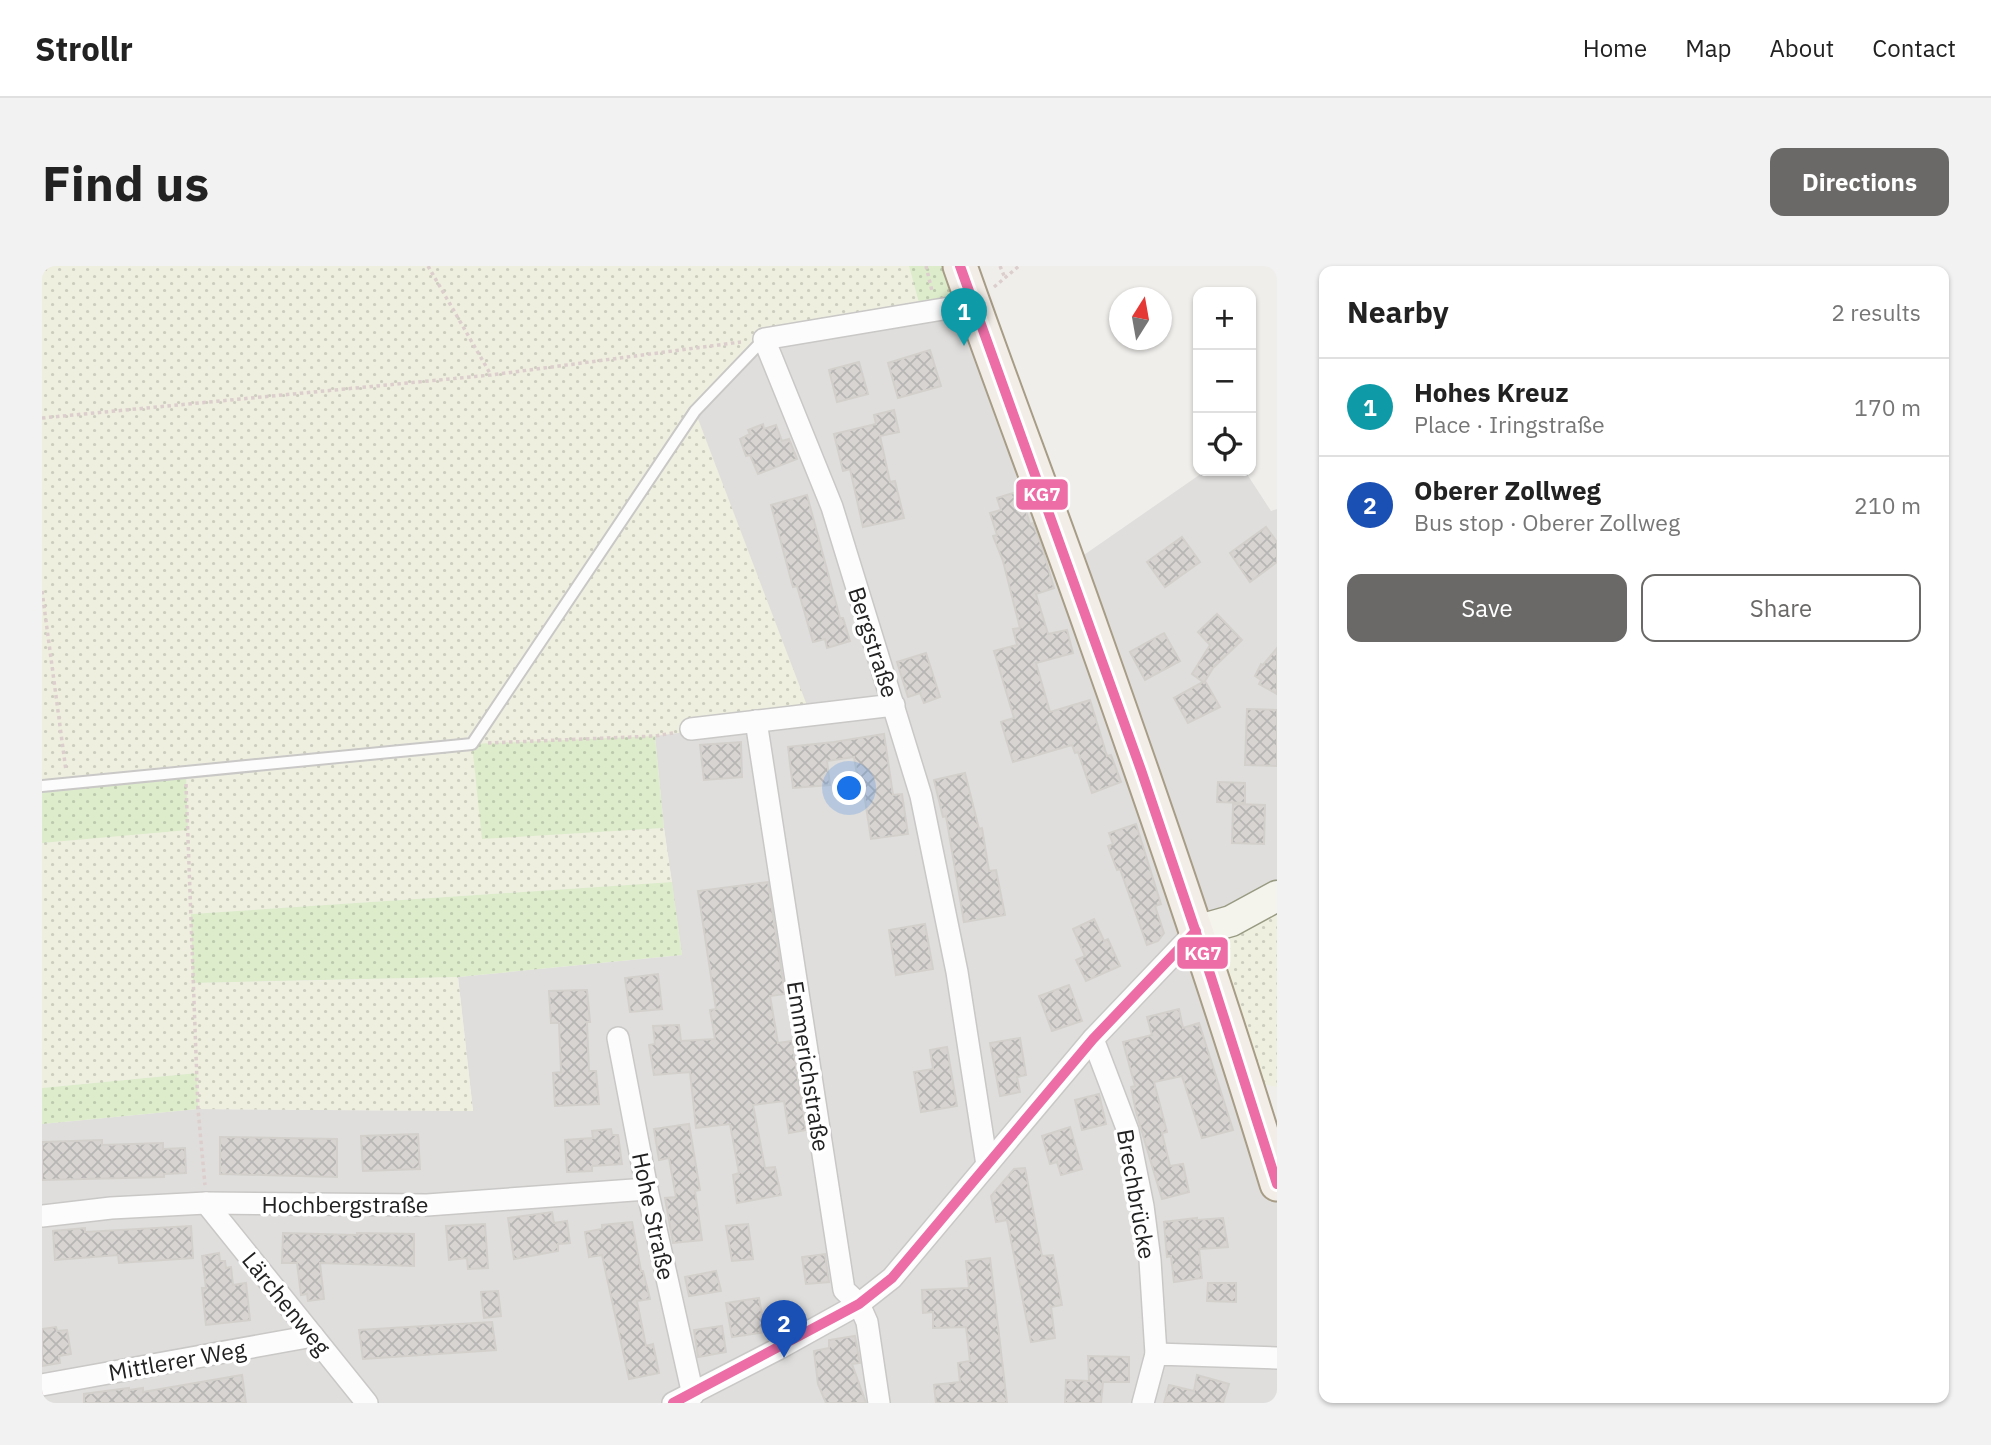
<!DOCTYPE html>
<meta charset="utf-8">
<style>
body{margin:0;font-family:"IBM Plex Sans",sans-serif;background:#f2f2f2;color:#222}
.controls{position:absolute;right:21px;top:21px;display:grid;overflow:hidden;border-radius:14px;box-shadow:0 2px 5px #0004}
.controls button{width:63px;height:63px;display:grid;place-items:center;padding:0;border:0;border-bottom:2px solid #e0e0e0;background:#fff;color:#222;font:35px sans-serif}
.compass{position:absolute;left:1067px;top:21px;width:63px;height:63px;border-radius:50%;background:#fff;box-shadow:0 2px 5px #0004;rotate:11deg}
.you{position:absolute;left:808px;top:523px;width:24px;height:24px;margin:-18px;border:5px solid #fff;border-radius:50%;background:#1a73e8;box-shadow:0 0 0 10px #1a73e833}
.badge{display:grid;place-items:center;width:46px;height:46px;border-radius:50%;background:#6a6968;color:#fff;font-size:23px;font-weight:700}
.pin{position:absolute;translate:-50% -58px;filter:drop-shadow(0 2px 4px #0008)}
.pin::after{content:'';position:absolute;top:37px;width:24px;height:21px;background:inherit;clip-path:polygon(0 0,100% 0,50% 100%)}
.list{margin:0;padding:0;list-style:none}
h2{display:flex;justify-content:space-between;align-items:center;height:91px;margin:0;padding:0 28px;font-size:30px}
h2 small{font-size:23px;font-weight:400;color:#767676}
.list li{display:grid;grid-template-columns:46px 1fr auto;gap:21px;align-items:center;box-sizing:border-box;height:98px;padding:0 28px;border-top:2px solid #e0e0e0}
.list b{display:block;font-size:26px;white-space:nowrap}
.list p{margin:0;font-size:23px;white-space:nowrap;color:#767676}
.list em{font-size:23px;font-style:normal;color:#767676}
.actions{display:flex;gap:14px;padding:21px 28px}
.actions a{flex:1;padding:16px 0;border:2px solid #6a6968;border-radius:14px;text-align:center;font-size:24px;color:#6a6968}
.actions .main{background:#6a6968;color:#fff}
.icon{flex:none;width:38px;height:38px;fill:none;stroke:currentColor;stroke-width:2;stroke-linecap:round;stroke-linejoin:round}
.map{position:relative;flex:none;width:1235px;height:1137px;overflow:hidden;border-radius:14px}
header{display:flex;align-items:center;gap:42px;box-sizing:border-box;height:98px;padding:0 35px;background:#fff;border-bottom:2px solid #e0e0e0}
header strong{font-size:33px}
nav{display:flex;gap:38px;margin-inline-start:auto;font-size:24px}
.intro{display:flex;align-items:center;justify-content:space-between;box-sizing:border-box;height:168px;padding:0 42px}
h1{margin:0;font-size:49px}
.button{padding:18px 32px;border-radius:14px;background:#6a6968;color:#fff;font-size:24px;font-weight:700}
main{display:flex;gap:42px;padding:0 42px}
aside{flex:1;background:#fff;border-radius:14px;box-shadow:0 2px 5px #0004}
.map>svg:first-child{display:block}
.residential{fill:#dfdedc}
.farmland{fill:url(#farmland-dots)}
.grass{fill:url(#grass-dots)}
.building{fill:url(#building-cross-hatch);stroke:#d3d0cc;stroke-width:2}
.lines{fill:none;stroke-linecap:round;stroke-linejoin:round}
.lane-casing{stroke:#c9c8c7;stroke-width:14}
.street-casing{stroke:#c9c8c7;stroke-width:24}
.secondary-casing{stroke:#999a82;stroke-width:33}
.primary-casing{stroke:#a79c86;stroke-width:37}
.path{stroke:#dccecd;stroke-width:3.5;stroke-dasharray:3.5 3.5;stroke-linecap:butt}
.lane{stroke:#fdfcfc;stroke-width:10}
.street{stroke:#fdfcfc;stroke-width:21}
.secondary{stroke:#f4f4ed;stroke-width:30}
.primary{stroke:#f3ede7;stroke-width:33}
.bus-1-casing{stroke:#fff;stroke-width:16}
.bus-1{stroke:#ed6ea7;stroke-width:10}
.labels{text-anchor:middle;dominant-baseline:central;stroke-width:7;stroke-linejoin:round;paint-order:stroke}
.street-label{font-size:23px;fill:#222;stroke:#fff}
.line-badge{stroke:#fff;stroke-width:2.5}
.badge-label{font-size:19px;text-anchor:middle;font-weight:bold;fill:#fff}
</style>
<header>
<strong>Strollr</strong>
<nav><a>Home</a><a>Map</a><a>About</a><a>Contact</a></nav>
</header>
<div class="intro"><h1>Find us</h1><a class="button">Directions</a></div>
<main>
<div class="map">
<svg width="1235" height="1137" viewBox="0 0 1235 1137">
<defs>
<pattern id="farmland-dots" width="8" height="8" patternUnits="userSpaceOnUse" patternTransform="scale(1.75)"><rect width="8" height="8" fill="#efefdf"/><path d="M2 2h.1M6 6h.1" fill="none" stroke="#cdcdbf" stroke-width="1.8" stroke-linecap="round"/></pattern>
<pattern id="grass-dots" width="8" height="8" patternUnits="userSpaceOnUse" patternTransform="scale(1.75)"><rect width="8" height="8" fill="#ddeccb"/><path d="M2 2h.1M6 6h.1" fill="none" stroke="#bdcaae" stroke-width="1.8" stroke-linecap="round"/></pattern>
<pattern id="building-cross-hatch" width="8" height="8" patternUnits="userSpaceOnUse" patternTransform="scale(1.75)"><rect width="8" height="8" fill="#d7d4d2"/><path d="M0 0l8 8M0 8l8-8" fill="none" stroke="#b8b6b4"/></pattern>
</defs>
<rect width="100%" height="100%" fill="#f0eeeb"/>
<path class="residential" d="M931,38L1026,300L1163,205H1203L1229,245L1235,243V630L1189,655L1235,921V1137H0V858L156,843L431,845L416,711L640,689L622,562L613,470L649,463L653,145L722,73Z"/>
<g class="farmland">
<path d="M0,0H867L880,48L722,73L653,145L769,450L613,470L440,572L622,562L630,616L149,648L152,717L416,711L431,845L156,843L154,807L0,822V577L146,563L144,506L0,520Z"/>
<path d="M1235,630V821L1201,815L1154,665Z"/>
</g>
<g class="grass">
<path d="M867,0H918L931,38L880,48Z"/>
<path d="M613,470L622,562L440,573L430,478Z"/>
<path d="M144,505L146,564L0,577V520Z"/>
<path d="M630,616L640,689L416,711L151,717L149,648Z"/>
<path d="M155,807L156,843L0,858V822Z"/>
</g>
<g class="building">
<path d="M888,84L899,120L856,132L846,97Z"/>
<path d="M817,96L826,128L795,136L787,104Z"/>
<path d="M852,144L857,166L838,170L848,216L853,215L862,252L821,261L808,203L801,205L792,168L834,158L832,149Z"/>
<path d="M721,158L722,163L734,159L740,175L747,173L755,193L716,208L708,189L704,190L698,173L708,168L706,164Z"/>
<path d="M978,225L988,258L991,257L1001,284L1012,322L994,328L1006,368L1025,364L1031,387L994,397L1008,446L1048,434L1065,490L1069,489L1079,516L1050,527L1036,486L1033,487L1030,479L971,496L959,456L972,452L952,385L975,379L971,363L978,362L961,295L951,270L955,269L948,247L959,244L955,232Z"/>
<path d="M765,229L798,352H801L808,375L785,382L783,373L771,376L755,320L751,321L729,239Z"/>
<path d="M1224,261L1235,276V296L1208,316L1188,287Z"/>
<path d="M1140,271L1158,296L1123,321L1105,296Z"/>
<path d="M1175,348L1200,374L1171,402L1163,415L1178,441L1146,457L1132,432L1161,416L1150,408L1168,379L1156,366Z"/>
<path d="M1122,367L1138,395L1103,414L1088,386Z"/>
<path d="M1235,382V428L1217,418L1219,414L1213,410L1219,398L1221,399Z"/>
<path d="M884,387L898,431L882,437L878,427L866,431L855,396Z"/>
<path d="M1205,443L1235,444V500L1203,499Z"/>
<path d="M842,468L851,529L860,528L866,568L829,573L820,514L816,515L812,491L785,495L788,519L751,522L746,481L792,476Z"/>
<path d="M699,476L700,511L662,514L658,479Z"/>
<path d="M923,507L937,563L940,562L947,605L954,604L963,649L922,656L904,550L901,551L892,514Z"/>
<path d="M1176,516L1203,517V537L1175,536Z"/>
<path d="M1191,538L1223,539L1222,578L1190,577Z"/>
<path d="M1094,558L1119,638L1113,640L1122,667L1116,675L1105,679L1078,603L1075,604L1066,580L1071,578L1067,567Z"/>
<path d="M726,616L743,728L728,730L736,777L750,775L764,864L747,867L742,835L711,839L723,902L733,901L739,929L695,937L691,909L697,907L688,858L654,862L648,806L612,809L607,779L613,778L611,760L637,759L639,775L673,773L668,744L674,743L656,625Z"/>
<path d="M1052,653L1062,675L1066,673L1078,700L1044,715L1034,694L1043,690L1031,663Z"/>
<path d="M883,658L891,703L854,709L847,664Z"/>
<path d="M616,708L620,743L588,746L583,712Z"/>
<path d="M1027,719L1040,755L1010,765L997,730Z"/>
<path d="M545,724L548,756H545L547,805H554L557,838L513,840L511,807L519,806L517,757H509L507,725Z"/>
<path d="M1137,743L1141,762L1157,757L1191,864L1160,872L1140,810L1112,816L1125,866L1120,867L1128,900L1141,898L1147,926L1120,933L1094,846L1089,821L1093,820L1081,776L1110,769L1105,751Z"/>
<path d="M978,772L984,809L975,811L978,826L958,830L948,777Z"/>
<path d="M905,781L915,840L879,846L872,806L891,803L888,784Z"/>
<path d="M1057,828L1064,858L1040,864L1033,834Z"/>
<path d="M647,858L658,924L653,925L660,974L631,977L623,932L634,931L627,892L617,894L612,863Z"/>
<path d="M1028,861L1040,903L1019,909L1015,896L1008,898L1000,870Z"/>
<path d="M569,863L570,869H576L580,898L550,900V905L525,906L523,874L551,872L550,865Z"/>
<path d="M376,868L378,903L321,905L319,870Z"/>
<path d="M178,871L295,873V911L178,908Z"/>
<path d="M60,874V879L121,877V883L143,882L144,907L122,908V911L0,914V876Z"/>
<path d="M983,902L1000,990L1011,989L1020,1039L1009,1041L1013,1072L989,1076L965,954L954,956L949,930L972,903Z"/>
<path d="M510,946L512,957L525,955L528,977L516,978V985L472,993L466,952Z"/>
<path d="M1155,952V954L1181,952L1186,981L1157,983L1160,1012L1132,1016L1129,990L1125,991L1122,956Z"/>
<path d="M590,956L599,1005H601L608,1033L595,1035L604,1080L611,1078L617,1107L587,1113L560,989L547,991L543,966L560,963V959Z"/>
<path d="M443,958L446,1002L426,1003L425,992L407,994L404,960Z"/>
<path d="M706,958L711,993L690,995L684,960Z"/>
<path d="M149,960L151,992L77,997L76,989L13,994L11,965L43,962V966Z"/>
<path d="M241,967L315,969V967L372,968V1000L278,997L282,1033L266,1035L265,1028L259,1029L255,997H240Z"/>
<path d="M177,987L178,995H183L184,1002L189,1001L191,1019L204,1017L208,1054L164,1059L160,1022H164L160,990Z"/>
<path d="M783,988L787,1016L764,1018L760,991Z"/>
<path d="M948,992L965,1137H894L892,1119L918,1116L916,1097L928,1095L924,1061L891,1062V1046L881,1047L880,1024L927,1022L924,995Z"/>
<path d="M674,1005L679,1025L647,1030L643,1011Z"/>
<path d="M1166,1017H1194V1036L1165,1035Z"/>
<path d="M456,1025L459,1050L442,1052L439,1026Z"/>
<path d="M717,1032L723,1066L690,1071L684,1037Z"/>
<path d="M450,1056L454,1084L321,1093L317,1064Z"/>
<path d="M680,1060L684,1086L656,1091L652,1064Z"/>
<path d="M14,1061L15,1065L25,1064L29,1088L17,1090L18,1097L0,1100V1063Z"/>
<path d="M813,1070L818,1097L810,1098L824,1137H784L776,1118L772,1085L787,1082V1074Z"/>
<path d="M1046,1090L1087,1091V1116H1061L1059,1137H1023L1024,1114L1047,1115Z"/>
<path d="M200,1109L204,1137H42V1128L87,1122V1124L101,1122V1126Z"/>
<path d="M1155,1109L1187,1118L1181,1137H1122L1127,1119L1152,1125Z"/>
</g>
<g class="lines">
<defs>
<path id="lane" d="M0,520L430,478L653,145L722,73"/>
<g id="street">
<path d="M931,38L722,73L790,241L879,530L915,706L945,899"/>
<path d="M714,455L802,1024L817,1038L825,1056L837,1137"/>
<path d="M649,463L852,439"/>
<path d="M576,772L605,923L651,1129"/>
<path d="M1051,773L1086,865L1101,940L1108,994L1114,1088"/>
<path d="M164,937L325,1137"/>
<path d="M0,950L69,942L164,937L385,939L605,923"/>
<path d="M0,1119L271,1070"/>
<path d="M631,1137L736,1083L817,1038L850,1012L1051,773L1154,665"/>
<path d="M1101,1137L1114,1088L1235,1092"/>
</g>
<path id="secondary" d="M1154,665L1189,655L1235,630"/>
<path id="primary" d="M918,0C961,123 1008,244 1051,367C1116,550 1179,733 1235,918"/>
</defs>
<use href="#lane" class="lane-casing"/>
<use href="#street" class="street-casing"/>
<use href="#secondary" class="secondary-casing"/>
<use href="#primary" class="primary-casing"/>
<g class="path">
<path d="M386,0L449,109"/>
<path d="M884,0L890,25"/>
<path d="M958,0L963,12"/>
<path d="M952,21L977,0"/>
<path d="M0,152L449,109L699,76"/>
<path d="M0,325L24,505"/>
<path d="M446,477L613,470L631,467"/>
<path d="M144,518L156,843L163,919"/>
</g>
<use href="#lane" class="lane"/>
<use href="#street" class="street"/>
<use href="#secondary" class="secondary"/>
<use href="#primary" class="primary"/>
<defs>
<g id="bus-1">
<path d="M918,0L1099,504L1169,711L1235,918"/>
<path d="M631,1137L817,1038L850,1012L1051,773L1154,665"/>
</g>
</defs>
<use href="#bus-1" class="bus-1-casing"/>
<use href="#bus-1" class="bus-1"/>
</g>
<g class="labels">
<g class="street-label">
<text transform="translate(832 376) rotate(72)">Bergstraße</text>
<text transform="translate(767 800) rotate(81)">Emmerichstraße</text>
<text transform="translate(1095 928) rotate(80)">Brechbrücke</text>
<text x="303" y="938">Hochbergstraße</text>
<text transform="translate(612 950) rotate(78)">Hohe Straße</text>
<text transform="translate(245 1037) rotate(51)">Lärchenweg</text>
<text transform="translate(135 1094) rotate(-10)">Mittlerer Weg</text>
</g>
</g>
<g class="line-badge">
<rect x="973" y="212" width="54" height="33" rx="7" fill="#ed6ea7"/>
<rect x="1134" y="670" width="53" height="34" rx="7" fill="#ed6ea7"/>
</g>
<g class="badge-label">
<text x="1000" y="235">KG7</text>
<text x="1161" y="694">KG7</text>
</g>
</svg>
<div class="controls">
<button>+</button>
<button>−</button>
<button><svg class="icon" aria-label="locate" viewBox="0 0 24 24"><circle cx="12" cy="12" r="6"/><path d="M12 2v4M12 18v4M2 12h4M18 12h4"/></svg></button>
</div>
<svg class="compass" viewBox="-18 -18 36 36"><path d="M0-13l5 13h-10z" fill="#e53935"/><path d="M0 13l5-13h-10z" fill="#767676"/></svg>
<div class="you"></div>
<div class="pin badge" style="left:922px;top:80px;background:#0f9aa8">1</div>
<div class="pin badge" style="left:742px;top:1092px;background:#1a4fb4">2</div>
</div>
<aside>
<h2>Nearby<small>2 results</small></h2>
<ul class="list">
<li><span class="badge" style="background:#0f9aa8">1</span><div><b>Hohes Kreuz</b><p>Place · Iringstraße</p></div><em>170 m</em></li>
<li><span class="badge" style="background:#1a4fb4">2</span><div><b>Oberer Zollweg</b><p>Bus stop · Oberer Zollweg</p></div><em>210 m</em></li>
</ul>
<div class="actions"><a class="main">Save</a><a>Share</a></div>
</aside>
</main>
